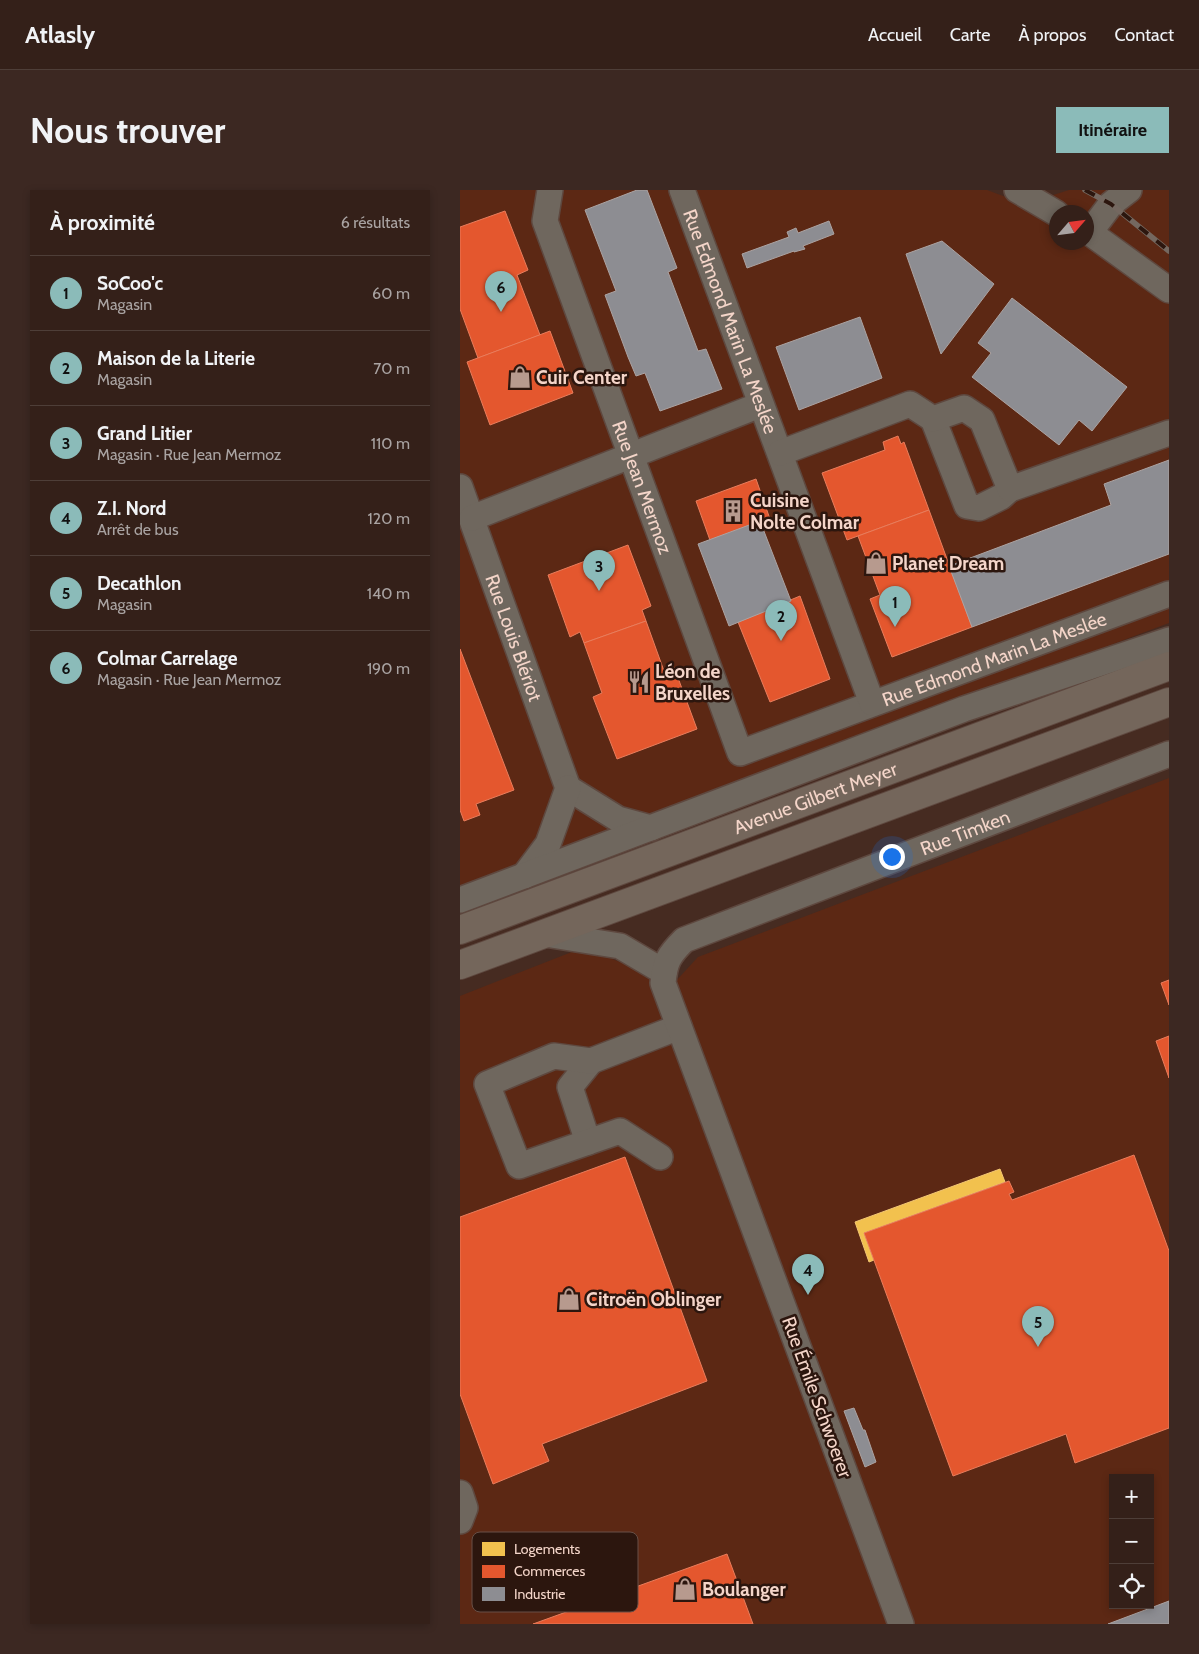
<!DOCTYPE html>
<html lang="fr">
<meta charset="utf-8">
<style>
body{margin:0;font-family:Cabin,sans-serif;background:#3c2822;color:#f1f3f6}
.controls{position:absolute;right:15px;bottom:15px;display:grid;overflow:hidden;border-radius:0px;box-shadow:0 2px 8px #0003}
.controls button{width:45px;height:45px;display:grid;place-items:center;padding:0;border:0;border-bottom:1px solid #4e3e38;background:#342019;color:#f1f3f6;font:25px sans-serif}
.compass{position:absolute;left:589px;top:15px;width:45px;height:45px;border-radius:50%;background:#342019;box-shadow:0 2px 8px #0003;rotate:62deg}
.you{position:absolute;left:431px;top:666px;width:18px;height:18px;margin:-12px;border:4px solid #fff;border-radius:50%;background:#1a73e8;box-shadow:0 0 0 8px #1a73e833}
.badge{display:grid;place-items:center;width:32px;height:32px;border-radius:50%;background:#8bbbb9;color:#111;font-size:16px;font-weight:700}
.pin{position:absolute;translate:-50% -41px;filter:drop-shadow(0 1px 2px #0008)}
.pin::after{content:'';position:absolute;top:26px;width:18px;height:15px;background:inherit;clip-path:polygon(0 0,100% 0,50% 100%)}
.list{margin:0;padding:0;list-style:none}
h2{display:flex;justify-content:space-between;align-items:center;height:65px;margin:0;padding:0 20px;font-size:21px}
h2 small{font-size:16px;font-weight:400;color:#a9a3a2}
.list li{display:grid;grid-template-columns:32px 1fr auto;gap:15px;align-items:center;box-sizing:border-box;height:75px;padding:0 20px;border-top:1px solid #4e3e38}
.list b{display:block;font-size:19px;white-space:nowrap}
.list p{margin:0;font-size:16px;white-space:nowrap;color:#a9a3a2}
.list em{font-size:16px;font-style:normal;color:#a9a3a2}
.icon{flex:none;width:28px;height:28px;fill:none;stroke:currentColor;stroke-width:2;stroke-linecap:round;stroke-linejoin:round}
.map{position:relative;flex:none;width:709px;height:1434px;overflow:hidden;border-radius:0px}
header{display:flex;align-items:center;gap:30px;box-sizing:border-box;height:70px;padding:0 25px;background:#342019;border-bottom:1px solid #4e3e38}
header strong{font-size:24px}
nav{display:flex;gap:28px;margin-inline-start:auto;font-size:18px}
.intro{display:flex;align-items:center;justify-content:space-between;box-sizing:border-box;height:120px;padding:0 30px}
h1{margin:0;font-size:35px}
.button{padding:12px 22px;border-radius:0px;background:#8bbbb9;color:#111;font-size:18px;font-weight:700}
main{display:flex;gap:30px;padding:0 30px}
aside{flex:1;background:#342019;border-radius:0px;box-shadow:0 2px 8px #0003}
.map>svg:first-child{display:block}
.built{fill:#5c2814;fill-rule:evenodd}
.homes{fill:#f2c14e;stroke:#f3c773}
.shops{fill:#e4572e;stroke:#e97d5c}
.industry{fill:#8d8d92;stroke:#aca3a2}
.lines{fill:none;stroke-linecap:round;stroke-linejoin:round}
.minor-casing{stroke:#5e483f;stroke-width:28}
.major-casing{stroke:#5e483f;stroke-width:30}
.minor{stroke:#6f675e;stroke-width:25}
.major{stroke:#74665b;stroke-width:28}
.rail-casing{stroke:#746860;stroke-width:5.5}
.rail{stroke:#2c160e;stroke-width:4;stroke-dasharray:11;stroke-linecap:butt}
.labels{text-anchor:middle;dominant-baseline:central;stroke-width:5;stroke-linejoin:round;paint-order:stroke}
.street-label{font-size:19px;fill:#f4d5c9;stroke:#2c160e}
.poi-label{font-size:19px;font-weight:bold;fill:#f4d5c9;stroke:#2c160e;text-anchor:start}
.key{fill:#2c160e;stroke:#684f46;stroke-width:1}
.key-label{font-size:14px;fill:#f4d5c9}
</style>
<header>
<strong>Atlasly</strong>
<nav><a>Accueil</a><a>Carte</a><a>À propos</a><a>Contact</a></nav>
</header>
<div class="intro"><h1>Nous trouver</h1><a class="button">Itinéraire</a></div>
<main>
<aside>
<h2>À proximité<small>6 résultats</small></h2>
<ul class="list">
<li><span class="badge">1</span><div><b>SoCoo'c</b><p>Magasin</p></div><em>60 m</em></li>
<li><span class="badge">2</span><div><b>Maison de la Literie</b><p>Magasin</p></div><em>70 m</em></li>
<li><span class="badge">3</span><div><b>Grand Litier</b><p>Magasin · Rue Jean Mermoz</p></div><em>110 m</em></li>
<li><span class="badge">4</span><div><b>Z.I. Nord</b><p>Arrêt de bus</p></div><em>120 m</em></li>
<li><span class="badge">5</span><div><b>Decathlon</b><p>Magasin</p></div><em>140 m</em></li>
<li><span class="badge">6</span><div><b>Colmar Carrelage</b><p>Magasin · Rue Jean Mermoz</p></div><em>190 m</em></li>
</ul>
</aside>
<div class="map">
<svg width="709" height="1434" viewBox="0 0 709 1434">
<rect width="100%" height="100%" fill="#462b21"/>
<g class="built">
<path d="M0,0H527L565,14L609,0H709V433L0,700ZM596,22H626V52H596Z"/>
<path d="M709,588V1434H0V806L122,758L215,792L238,767ZM653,1288H690V1415H653Z"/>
</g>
<path class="homes" d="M540,979L545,992L404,1043L414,1070L409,1072L395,1032Z"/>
<g class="shops">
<path d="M45,21L68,80L57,85L80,145L18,168L0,119V37Z"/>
<path d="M90,141L113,203L30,235L7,172Z"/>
<path d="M438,246L441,254L444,252L469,320L387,350L362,283L425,260L423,252Z"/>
<path d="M296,289L311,332L251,353L236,311Z"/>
<path d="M469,320L512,437L432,467L410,409L420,405L398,346Z"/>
<path d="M168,355L191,416L182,420L186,431L124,453L120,442L110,447L88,385Z"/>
<path d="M340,406L370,489L310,512L278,432Z"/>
<path d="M186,431L204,481L214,477L237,539L157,569L133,507L142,503L124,453Z"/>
<path d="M0,459L54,600L16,614L20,625L4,631L0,620Z"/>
<path d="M709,790V815L701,793Z"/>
<path d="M709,846V888L696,851Z"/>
<path d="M674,965L709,1061V1238L615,1273L606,1244L493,1286L404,1043L549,991L554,1002L549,1004L552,1010Z"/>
<path d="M165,967L247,1191L82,1254L89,1271L33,1294L0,1204V1027Z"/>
<path d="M267,1364L293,1434H73Z"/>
</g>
<g class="industry">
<path d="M177,0H187L217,78L208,82L238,161L246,159L262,199L200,221L185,183L176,186L168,167L145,105L156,101L125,20Z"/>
<path d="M369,31L374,44L343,56L345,59L334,62V61L287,78L282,64L329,47L327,42L336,38L338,43Z"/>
<path d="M482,51L534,94L481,164L446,64Z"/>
<path d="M552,108L667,197L632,241L619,230L599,255L512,187L531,163L518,153Z"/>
<path d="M400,127L422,188L339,220L316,157Z"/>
<path d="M709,270V364L512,437L489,376L651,315L644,294Z"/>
<path d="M300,331L331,411L269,436L238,354Z"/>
<path d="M394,1218L403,1240H405L416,1272L405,1277L384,1221Z"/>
<path d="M709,1411V1434H648Z"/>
</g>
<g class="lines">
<defs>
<g id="minor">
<path id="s1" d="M90,0L85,31L280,563L709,404"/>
<path id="s2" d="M222,0L412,513"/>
<path d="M557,0L596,23"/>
<path d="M626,40L709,100"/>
<path d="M630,42L651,14L669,0"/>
<path d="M473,229L507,316L519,318L541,307L550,299"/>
<path d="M320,263L450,214L473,229L504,218L522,230L550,299L709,243"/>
<path id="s3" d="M0,297L108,598"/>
<path d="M12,328L300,215"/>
<path d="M108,598L158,629L191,638"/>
<path d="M64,686L88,654L108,598"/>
<path d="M0,710L504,519L709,450"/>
<path d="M85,744L160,756L204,782"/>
<path d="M128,952L110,897L131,871"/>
<path d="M200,967L160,941L59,976L27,894L94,866L131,871L219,837"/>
<path d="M0,1303L5,1318L0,1331"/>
<path id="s4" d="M441,1434L203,793C205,771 209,765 224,750L709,564"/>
</g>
<g id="major">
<path id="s5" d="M0,740L709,476"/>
<path d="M0,775L709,512"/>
</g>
</defs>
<use href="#minor" class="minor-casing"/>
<use href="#major" class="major-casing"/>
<use href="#minor" class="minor"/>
<use href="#major" class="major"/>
<defs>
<path id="rail" d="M625,0L651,14L709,61"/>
</defs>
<use href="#rail" class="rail-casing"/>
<use href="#rail" class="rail"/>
</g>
<defs>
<symbol id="shop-bare" viewBox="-9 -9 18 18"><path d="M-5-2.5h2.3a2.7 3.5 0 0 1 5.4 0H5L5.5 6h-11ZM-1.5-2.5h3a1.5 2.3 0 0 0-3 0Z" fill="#b79a8e" stroke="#2c160e" stroke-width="2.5" paint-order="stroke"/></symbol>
<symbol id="building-bare" viewBox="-9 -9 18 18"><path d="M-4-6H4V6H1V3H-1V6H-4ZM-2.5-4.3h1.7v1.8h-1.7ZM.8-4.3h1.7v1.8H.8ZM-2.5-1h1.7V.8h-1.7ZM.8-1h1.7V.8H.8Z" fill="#b79a8e" stroke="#2c160e" stroke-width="2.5" paint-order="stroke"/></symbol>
<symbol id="restaurant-bare" viewBox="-9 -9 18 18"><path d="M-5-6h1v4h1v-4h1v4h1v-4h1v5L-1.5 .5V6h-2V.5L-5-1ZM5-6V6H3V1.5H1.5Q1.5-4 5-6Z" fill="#b79a8e" stroke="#2c160e" stroke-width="2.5" paint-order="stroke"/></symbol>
</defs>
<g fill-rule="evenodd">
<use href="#shop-bare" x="44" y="171" width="32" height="32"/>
<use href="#building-bare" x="257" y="305" width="32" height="32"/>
<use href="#shop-bare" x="400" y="357" width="32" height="32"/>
<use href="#restaurant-bare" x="163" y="476" width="32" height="32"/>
<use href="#shop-bare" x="93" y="1093" width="32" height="32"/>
<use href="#shop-bare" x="209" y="1383" width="32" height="32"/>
</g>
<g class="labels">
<g class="street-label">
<text stroke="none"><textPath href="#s2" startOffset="140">Rue Edmond Marin La Meslée</textPath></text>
<text stroke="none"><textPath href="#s1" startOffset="315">Rue Jean Mermoz</textPath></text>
<text stroke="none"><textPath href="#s3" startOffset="160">Rue Louis Blériot</textPath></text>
<text stroke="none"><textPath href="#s1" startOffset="869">Rue Edmond Marin La Meslée</textPath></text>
<text stroke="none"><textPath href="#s5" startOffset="379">Avenue Gilbert Meyer</textPath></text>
<text stroke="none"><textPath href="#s4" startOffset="1034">Rue Timken</textPath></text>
<text transform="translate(357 1207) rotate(70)">Rue Émile Schwoerer</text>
</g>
<g class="poi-label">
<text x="76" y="187">Cuir Center</text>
<text x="290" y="310">Cuisine<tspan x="290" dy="22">Nolte Colmar</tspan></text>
<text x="432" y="373">Planet Dream</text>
<text x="195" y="481">Léon de<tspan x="195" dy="22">Bruxelles</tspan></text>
<text x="126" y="1109">Citroën Oblinger</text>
<text x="242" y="1399">Boulanger</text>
</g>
</g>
<rect x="12" y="1342" width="166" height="80" rx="8" class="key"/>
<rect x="22" y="1352" width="23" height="14" fill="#f2c14e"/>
<rect x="22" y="1375" width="23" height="13" fill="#e4572e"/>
<rect x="22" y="1397" width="23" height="14" fill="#8d8d92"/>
<g class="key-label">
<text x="54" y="1364">Logements</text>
<text x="54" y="1386">Commerces</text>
<text x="54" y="1409">Industrie</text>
</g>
</svg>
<div class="controls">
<button>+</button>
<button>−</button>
<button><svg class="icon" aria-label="locate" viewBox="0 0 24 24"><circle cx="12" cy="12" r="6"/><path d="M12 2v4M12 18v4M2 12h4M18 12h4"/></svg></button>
</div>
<svg class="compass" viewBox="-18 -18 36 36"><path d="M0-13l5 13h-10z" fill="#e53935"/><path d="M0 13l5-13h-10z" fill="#a9a3a2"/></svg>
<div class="you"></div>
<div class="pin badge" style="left:435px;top:437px">1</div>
<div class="pin badge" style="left:321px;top:451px">2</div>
<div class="pin badge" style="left:139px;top:401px">3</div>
<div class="pin badge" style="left:348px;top:1105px">4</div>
<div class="pin badge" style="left:578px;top:1157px">5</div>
<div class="pin badge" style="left:41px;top:122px">6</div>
</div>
</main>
